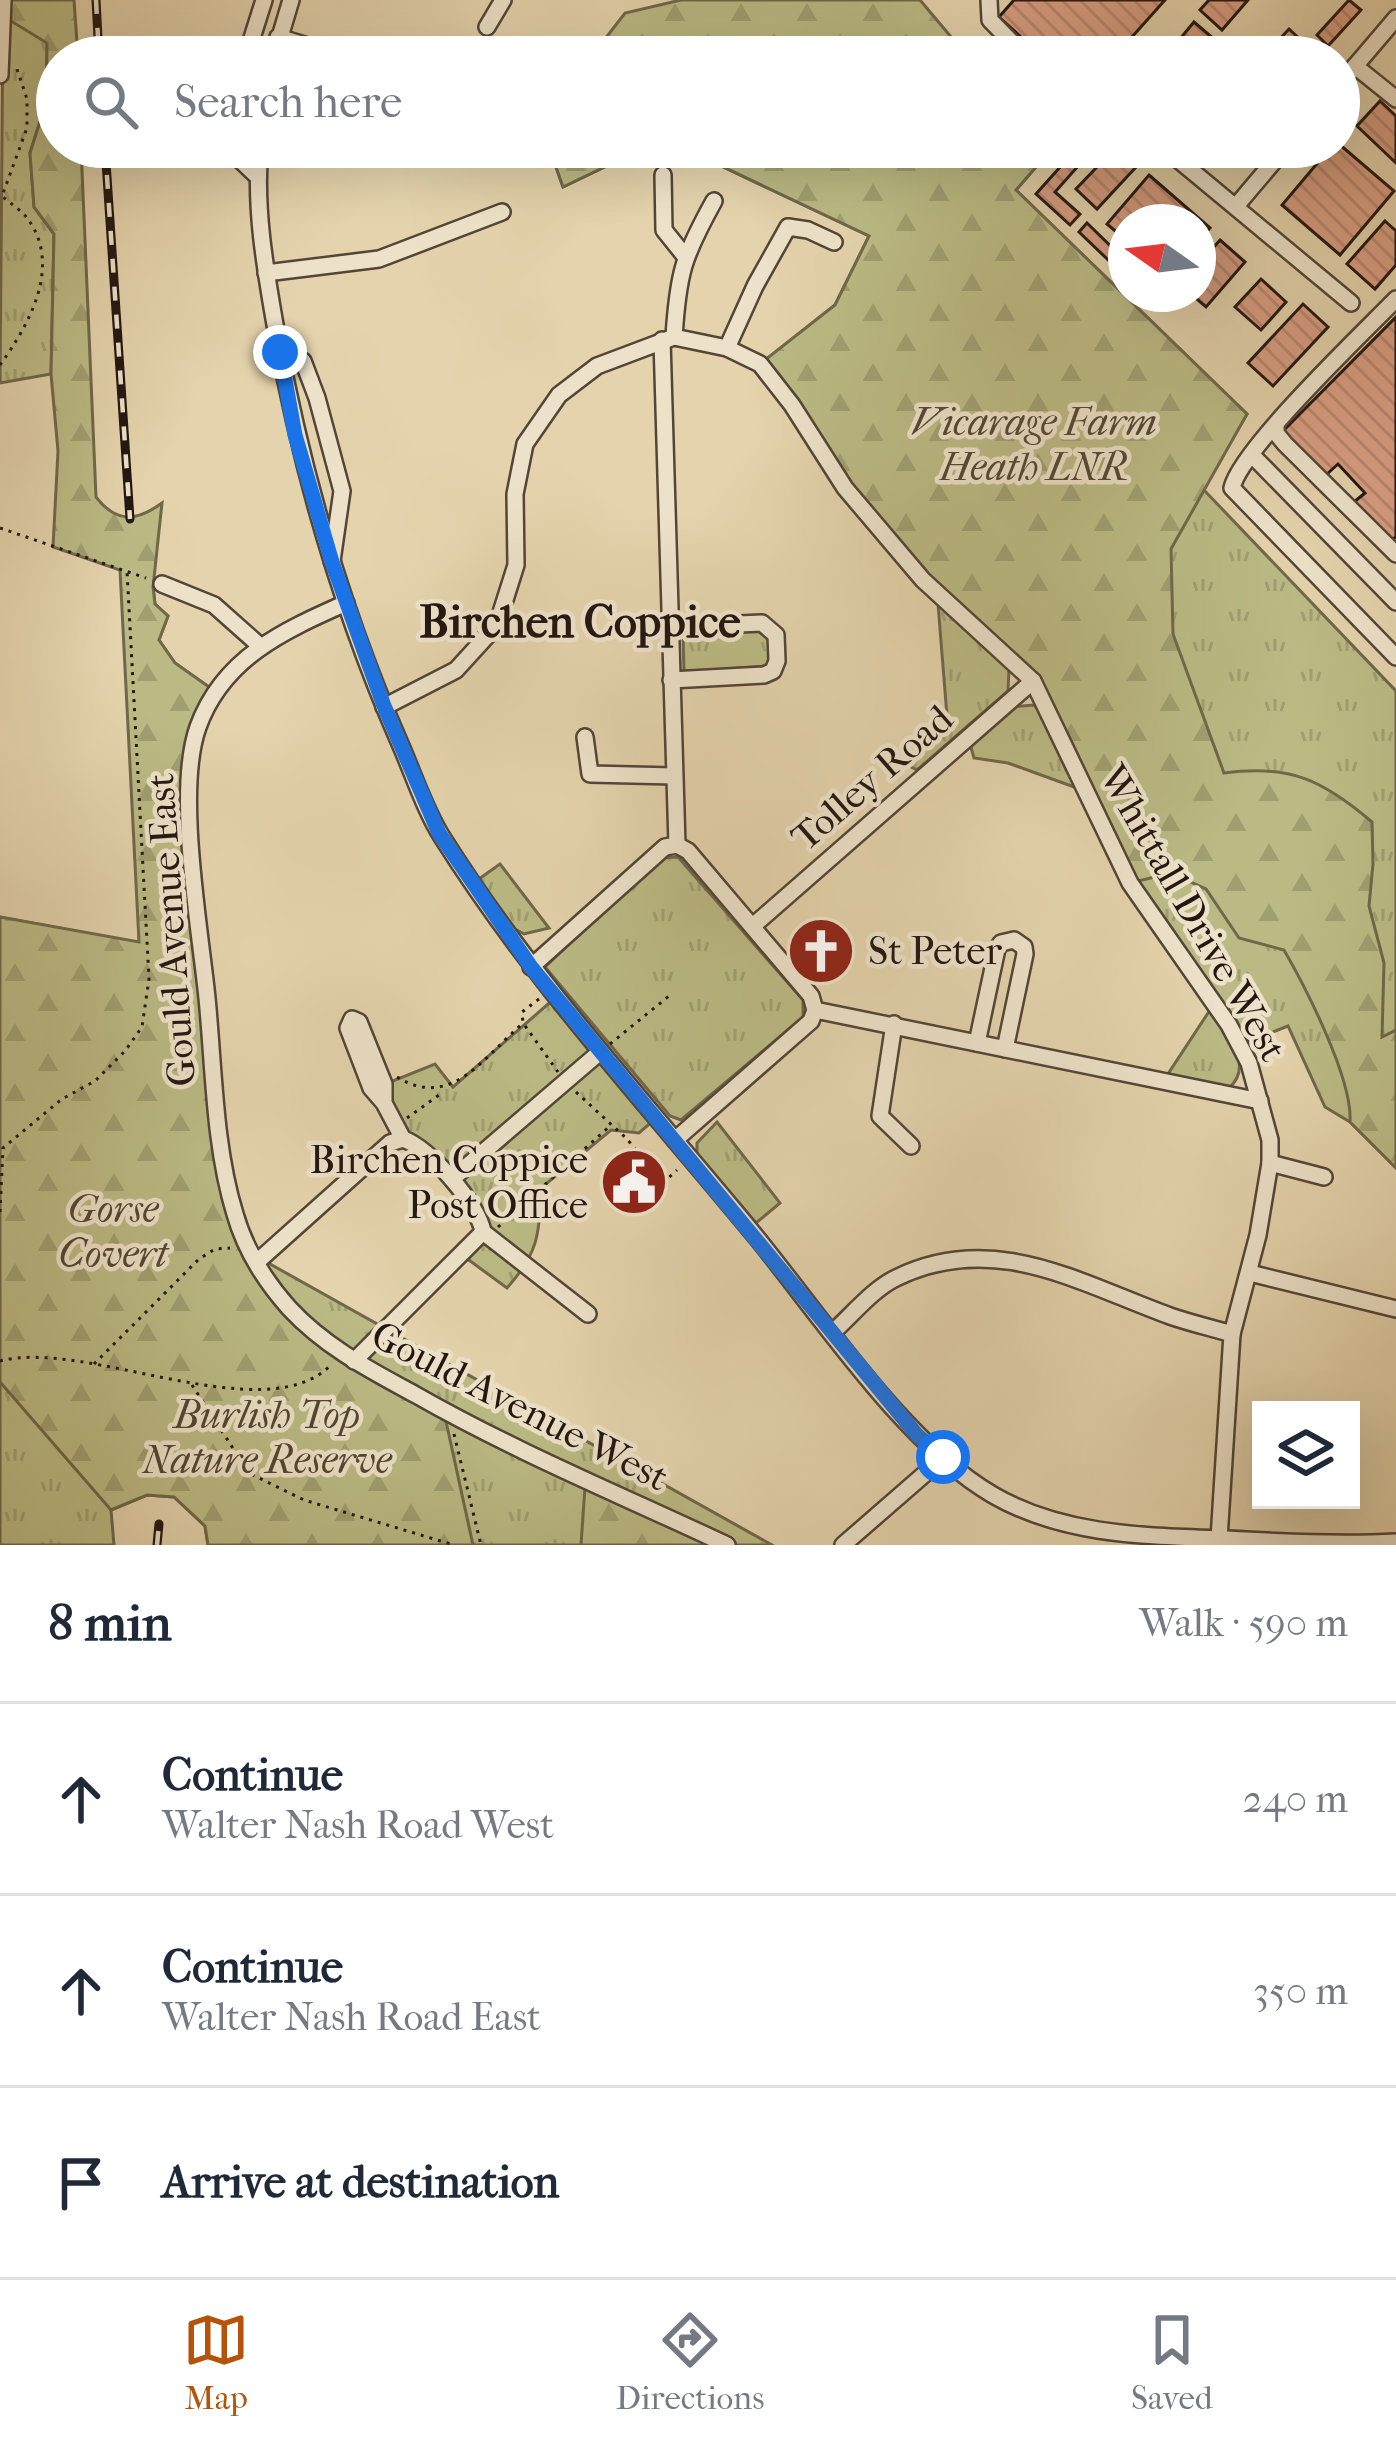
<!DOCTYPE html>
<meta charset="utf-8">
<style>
body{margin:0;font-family:"IM FELL French Canon",serif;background:#f2f2f3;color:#1f2937}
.controls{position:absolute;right:36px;bottom:36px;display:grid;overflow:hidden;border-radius:0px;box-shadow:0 12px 48px #0002}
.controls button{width:108px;height:108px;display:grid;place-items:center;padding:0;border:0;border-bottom:3px solid #e0e1e3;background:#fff;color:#1f2937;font:60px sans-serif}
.compass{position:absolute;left:1108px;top:204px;width:108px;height:108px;border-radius:50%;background:#fff;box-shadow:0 12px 48px #0002;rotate:284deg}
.stop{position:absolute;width:36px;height:36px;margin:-27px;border:9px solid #1a73e8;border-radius:50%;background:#fff}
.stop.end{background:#1a73e8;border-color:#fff;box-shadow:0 3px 12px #0008}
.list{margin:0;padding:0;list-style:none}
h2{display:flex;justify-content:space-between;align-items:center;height:156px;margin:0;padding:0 48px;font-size:51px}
h2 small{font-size:39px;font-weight:400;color:#747a83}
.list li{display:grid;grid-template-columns:78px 1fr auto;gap:36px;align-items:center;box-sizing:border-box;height:192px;padding:0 48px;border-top:3px solid #e0e1e3}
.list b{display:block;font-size:45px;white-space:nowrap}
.list p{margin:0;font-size:39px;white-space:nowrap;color:#747a83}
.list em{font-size:39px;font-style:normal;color:#747a83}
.icon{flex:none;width:66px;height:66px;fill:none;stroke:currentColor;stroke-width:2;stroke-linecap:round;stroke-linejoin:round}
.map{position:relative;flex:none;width:1396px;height:1545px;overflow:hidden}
.search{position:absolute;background:#fff;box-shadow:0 12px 48px #0002;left:36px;right:36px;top:36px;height:132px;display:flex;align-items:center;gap:30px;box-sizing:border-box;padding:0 42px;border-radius:66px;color:#747a83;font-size:45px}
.sheet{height:732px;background:#fff}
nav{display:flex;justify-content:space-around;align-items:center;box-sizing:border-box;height:168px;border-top:3px solid #e0e1e3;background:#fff;font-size:33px;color:#747a83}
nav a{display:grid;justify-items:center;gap:6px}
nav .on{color:#b45309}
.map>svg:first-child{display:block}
.grass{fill:url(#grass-tufts);stroke:#6f684b;stroke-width:3}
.forest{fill:url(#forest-firs);stroke:#6f684b;stroke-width:3}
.building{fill:url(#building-back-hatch);stroke:#231712;stroke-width:3}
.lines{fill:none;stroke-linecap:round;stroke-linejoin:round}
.minor-casing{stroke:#534638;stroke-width:20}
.path{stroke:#231712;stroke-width:3;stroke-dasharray:3 6;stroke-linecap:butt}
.minor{stroke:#ede2c9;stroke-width:15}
.rail-casing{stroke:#231712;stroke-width:9}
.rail{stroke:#ede2c9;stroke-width:4.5;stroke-dasharray:14;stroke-linecap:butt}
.route{stroke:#1a73e8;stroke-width:15}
.labels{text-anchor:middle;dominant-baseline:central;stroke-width:9;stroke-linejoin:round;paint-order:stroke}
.park-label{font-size:39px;font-style:italic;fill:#514834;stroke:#ede2c9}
.street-label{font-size:39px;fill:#231712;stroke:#ede2c9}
.poi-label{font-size:39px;fill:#231712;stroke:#ede2c9;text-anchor:start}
.quarter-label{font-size:45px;font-weight:bold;fill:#231712;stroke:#ede2c9}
</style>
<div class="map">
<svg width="1396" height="1545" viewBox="0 0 1396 1545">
<defs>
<pattern id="grass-tufts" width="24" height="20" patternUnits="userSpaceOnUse" patternTransform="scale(3)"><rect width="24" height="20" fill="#bbba84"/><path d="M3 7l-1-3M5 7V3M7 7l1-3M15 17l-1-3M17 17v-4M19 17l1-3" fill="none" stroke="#a09f71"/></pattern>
<pattern id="forest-firs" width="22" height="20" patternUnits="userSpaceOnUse" patternTransform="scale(3)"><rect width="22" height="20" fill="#bbba84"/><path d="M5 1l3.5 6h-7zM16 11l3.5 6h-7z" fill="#a09f71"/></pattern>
<pattern id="building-back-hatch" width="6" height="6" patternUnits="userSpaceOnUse" patternTransform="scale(3)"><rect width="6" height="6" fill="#d89e82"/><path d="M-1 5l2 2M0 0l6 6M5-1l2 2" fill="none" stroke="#b9876f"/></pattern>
</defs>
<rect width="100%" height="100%" fill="#e4d3ac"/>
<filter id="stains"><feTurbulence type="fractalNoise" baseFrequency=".00167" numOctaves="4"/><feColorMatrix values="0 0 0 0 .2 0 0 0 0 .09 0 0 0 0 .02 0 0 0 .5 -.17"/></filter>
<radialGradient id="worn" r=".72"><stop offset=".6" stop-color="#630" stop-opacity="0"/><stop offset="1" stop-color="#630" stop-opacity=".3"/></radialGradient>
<g class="grass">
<path d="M3,16L47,42L46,103L30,153L34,207L54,234L51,374L0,383Z"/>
<path d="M549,147H1045L1049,152L1016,190L1247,414L1203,489L1396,691V1168L1350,1122L1325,1107L1288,1026L1247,1042L1130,883L1060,720L768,358L835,305L869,236L698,155L613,163L563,187Z"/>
<path d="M153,587L155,604L168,616L159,640L175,663L209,687L196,716L184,772L200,985L245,1250L772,1545H208L205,1526L174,1497L147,1495L111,1510L114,1545H0V917L139,943Z"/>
<path d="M938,604L1009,668L1008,691L917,770L907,765L938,738L947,716Z"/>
<path d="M762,630L771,638L768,666L684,672L683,635Z"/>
<path d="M1034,705L1042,712L1077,788L1008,763L974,758L970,744L1011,707Z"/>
<path d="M678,857L803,1000V1017L681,1120L670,1116L545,967L661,858Z"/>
<path d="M500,864L549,928L524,934L506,924L479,879Z"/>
<path d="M555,998L655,1119L639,1133L611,1130L541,1188C539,1235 539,1252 507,1288L462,1255L483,1233L452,1179L403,1139L385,1084L435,1064L453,1087Z"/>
<path d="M1210,1010C1224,1033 1256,1064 1229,1088L1166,1077Z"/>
<path d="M717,1122L780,1203L756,1223L697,1154V1143Z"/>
</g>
<g class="forest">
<path d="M3,0H74L78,57H57V147H81L96,497C116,523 136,522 162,503L153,587L155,604L168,616L159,640L175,663L209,687L196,716L184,772L220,1175L251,1266L285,1314L445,1417L473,1545H208L205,1526L174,1497L147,1495L111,1510L0,1382V917L139,942L120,570L53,547L58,451L51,374L54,234L34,207L30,153L46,103L47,43L3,16Z"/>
<path d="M681,0H920L968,57H591L625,13Z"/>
<path d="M549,147H1045L1049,152L1016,190L1247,414L1171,549L1173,634L1224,773C1289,764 1323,780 1372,822L1373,864L1369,906L1384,963L1382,1037L1396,1030V1168L1350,1122C1353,1080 1306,988 1284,950L1239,938L1206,889L1171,873L1130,883L1033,681L923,580L760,364L835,305L869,236L698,155L613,163L563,187Z"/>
<path d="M585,1487L712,1545H581Z"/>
</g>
<g class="building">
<path d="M1014,0H1165L1114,57H1043L999,17Z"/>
<path d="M1209,0H1248L1222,30L1200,10Z"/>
<path d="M1349,0L1361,10L1328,46L1317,35Z"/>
<path d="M1194,22L1235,57H1165Z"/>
<path d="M1289,29L1319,57H1263Z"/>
<path d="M1380,101L1396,116V163L1357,126Z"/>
<path d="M1339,144L1394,191L1340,255L1282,205L1331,147Z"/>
<path d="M1078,147H1095L1055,192L1080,214L1070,225L1036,194Z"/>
<path d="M1116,147L1138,165L1097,209L1076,189Z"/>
<path d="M1149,175L1210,228L1198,242V222H1126V240L1107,224Z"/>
<path d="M1385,221L1396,231V265L1375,289L1347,264Z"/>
<path d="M1087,223L1126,261V277L1079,232Z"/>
<path d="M1220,240L1245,262L1206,307L1191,294H1198V265Z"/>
<path d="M1261,279L1286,302L1261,330L1235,307Z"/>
<path d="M1303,304L1328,327L1273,386L1248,363Z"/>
<path d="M1396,317V537L1391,540L1354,502L1365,493L1338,464L1326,475L1283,431Z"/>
<path d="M814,927L843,961L828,974L799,940Z"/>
</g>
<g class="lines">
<defs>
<g id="minor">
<path d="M989,0L990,20L1026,57"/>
<path d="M487,27L503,0"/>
<path d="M278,37L344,57"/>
<path d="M246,57L264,0"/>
<path d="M274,57L291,0"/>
<path d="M1355,66L1396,99"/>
<path d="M0,75L3,0"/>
<path d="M1339,85L1396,18"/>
<path d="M236,147L235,155L257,176"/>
<path d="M260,147C254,210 266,273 277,336C303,477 343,614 401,746C414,776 425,810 442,837C533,982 649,1106 757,1238C822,1318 905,1444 993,1495C1064,1536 1147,1536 1226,1539C1283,1542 1339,1545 1396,1542"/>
<path d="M1163,147L1351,303"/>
<path d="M663,175L664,230L684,255"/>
<path d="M1237,205L1286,147"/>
<path d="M266,273L379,259L502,212"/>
<path d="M1396,299C1363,333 1240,450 1232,488L1396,657"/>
<path d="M674,337C678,273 683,257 714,201"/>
<path d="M662,340L677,845"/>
<path d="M727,348L755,286L788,227L808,230L834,242"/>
<path d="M280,352L303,361L317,398L342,491L332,561"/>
<path d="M1276,425V433L1285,444L1396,554"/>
<path d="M1252,455L1396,602"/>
<path d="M162,584L214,605L259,645"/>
<path d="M346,603C283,631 223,658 198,727C175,791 200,928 207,998C214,1069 214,1146 235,1214C245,1249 265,1281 289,1308C325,1347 370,1370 416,1395C516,1452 623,1496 727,1545"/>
<path d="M669,627L762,623L776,635L777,661L773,671L764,675L671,680"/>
<path d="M384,707L456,670L497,625L516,565L515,494L525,444L559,395L597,366L674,337L727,348L760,364L792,405L845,488L923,580L1033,681L1130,883L1229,1025L1249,1063L1270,1140V1163L1258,1235L1232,1334L1219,1539"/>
<path d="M585,737L590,774L674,776"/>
<path d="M754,925L1033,681"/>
<path d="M531,967L665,847L677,845L688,851L811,996L815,1010L811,1021L675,1140"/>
<path d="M815,1010L1260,1101"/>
<path d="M894,1024L880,1116L911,1146"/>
<path d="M977,1043L997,949L1001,943L1014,940L1024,947L1025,954L1005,1049"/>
<path d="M384,1103V1084L359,1022L352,1019L348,1028L371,1088L384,1103L403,1139C429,1147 479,1205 483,1232L588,1314"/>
<path d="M1270,1163L1324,1177"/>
<path d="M452,1179L600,1052"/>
<path d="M257,1262L390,1143L403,1139"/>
<path d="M1250,1273L1396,1309"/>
<path d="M833,1332C852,1315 873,1289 896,1278C994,1230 1079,1283 1170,1316C1190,1323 1212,1328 1232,1334"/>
<path d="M354,1361L483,1232"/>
<path d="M843,1545L943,1458"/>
</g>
</defs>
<use href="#minor" class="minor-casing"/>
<g class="path">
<path d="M0,365C28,326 61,269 30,222C24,212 11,204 2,196L27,128V99L17,69"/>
<path d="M0,528L146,578"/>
<path d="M539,999L522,1012L523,1023L558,1072"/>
<path d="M610,1044L669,996"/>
<path d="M397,1077C451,1110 482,1059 522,1024"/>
<path d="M576,1092L627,1139L663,1183L677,1170"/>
<path d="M407,1118L443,1092"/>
<path d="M0,1212L3,1148L62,1099L95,1081L125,1051L142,1027L149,979L127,571"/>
<path d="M498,1227L611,1125"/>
<path d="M0,1361C86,1338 264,1432 331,1365"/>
<path d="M94,1364L199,1259L215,1249L230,1248"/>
<path d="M192,1385L249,1473L304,1500L454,1545"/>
<path d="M454,1434L481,1545"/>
</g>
<use href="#minor" class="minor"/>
<defs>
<g id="rail">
<path d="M96,0L99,57"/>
<path d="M105,147L130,519"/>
<path d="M157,1545L159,1524"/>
</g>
</defs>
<use href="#rail" class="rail-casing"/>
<use href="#rail" class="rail"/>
</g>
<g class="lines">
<path class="route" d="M280,352L295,435L332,562L384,706L439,833L531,967L917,1435L943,1457"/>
</g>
<defs>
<symbol id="church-disc" viewBox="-11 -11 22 22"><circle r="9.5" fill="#8f2418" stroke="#ede2c9"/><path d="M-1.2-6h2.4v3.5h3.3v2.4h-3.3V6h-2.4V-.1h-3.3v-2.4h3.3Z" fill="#fff"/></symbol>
<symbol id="civic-disc" viewBox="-11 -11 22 22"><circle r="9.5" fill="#8f2418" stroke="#ede2c9"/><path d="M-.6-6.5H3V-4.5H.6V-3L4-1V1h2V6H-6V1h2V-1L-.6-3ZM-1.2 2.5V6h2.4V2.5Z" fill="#fff"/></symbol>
</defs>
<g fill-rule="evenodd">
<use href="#church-disc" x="783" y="913" width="76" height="76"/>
<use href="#civic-disc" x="596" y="1144" width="76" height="76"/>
</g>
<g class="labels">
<g class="park-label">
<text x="1034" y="422">Vicarage Farm<tspan x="1034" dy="45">Heath LNR</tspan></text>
<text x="113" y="1209">Gorse<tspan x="113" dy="45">Covert</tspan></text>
<text x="267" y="1415">Burlish Top<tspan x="267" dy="45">Nature Reserve</tspan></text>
</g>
<g class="street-label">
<text transform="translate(872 778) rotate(-41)">Tolley Road</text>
<text transform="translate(1193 913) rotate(60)">Whittall Drive West</text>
<text transform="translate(171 930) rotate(-94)">Gould Avenue East</text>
<text transform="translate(520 1406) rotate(27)">Gould Avenue West</text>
</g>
<g class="poi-label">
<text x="868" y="951">St Peter</text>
<text x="588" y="1160" text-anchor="end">Birchen Coppice<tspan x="588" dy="45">Post Office</tspan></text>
</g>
<g class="quarter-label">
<text x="580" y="622">Birchen Coppice</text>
</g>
</g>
<rect width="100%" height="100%" filter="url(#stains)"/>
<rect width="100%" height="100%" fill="url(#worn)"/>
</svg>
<div class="controls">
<button><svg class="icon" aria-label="layers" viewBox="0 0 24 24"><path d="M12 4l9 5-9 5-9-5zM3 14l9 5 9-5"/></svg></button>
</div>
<svg class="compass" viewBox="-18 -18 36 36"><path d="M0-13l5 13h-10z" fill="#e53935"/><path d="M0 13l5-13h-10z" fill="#747a83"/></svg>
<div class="stop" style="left:943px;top:1457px"></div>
<div class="stop end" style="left:280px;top:352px"></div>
<div class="search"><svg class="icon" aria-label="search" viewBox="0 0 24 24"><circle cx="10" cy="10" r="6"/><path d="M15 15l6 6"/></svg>Search here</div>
</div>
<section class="sheet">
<h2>8 min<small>Walk · 590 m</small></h2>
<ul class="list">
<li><svg class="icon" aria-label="ahead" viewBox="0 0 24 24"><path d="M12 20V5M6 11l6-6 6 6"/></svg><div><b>Continue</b><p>Walter Nash Road West</p></div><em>240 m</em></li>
<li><svg class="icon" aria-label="ahead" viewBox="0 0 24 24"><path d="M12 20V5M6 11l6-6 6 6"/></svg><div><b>Continue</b><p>Walter Nash Road East</p></div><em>350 m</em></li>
<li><svg class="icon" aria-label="arrive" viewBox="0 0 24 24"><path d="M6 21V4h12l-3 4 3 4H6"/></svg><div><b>Arrive at destination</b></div></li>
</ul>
</section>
<nav>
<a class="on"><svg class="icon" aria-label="map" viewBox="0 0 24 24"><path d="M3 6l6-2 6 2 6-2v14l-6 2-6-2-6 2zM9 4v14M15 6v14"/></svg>Map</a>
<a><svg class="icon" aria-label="directions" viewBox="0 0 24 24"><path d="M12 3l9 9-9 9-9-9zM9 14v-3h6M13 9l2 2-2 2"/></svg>Directions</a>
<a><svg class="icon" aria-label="saved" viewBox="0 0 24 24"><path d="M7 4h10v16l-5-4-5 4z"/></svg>Saved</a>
</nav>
